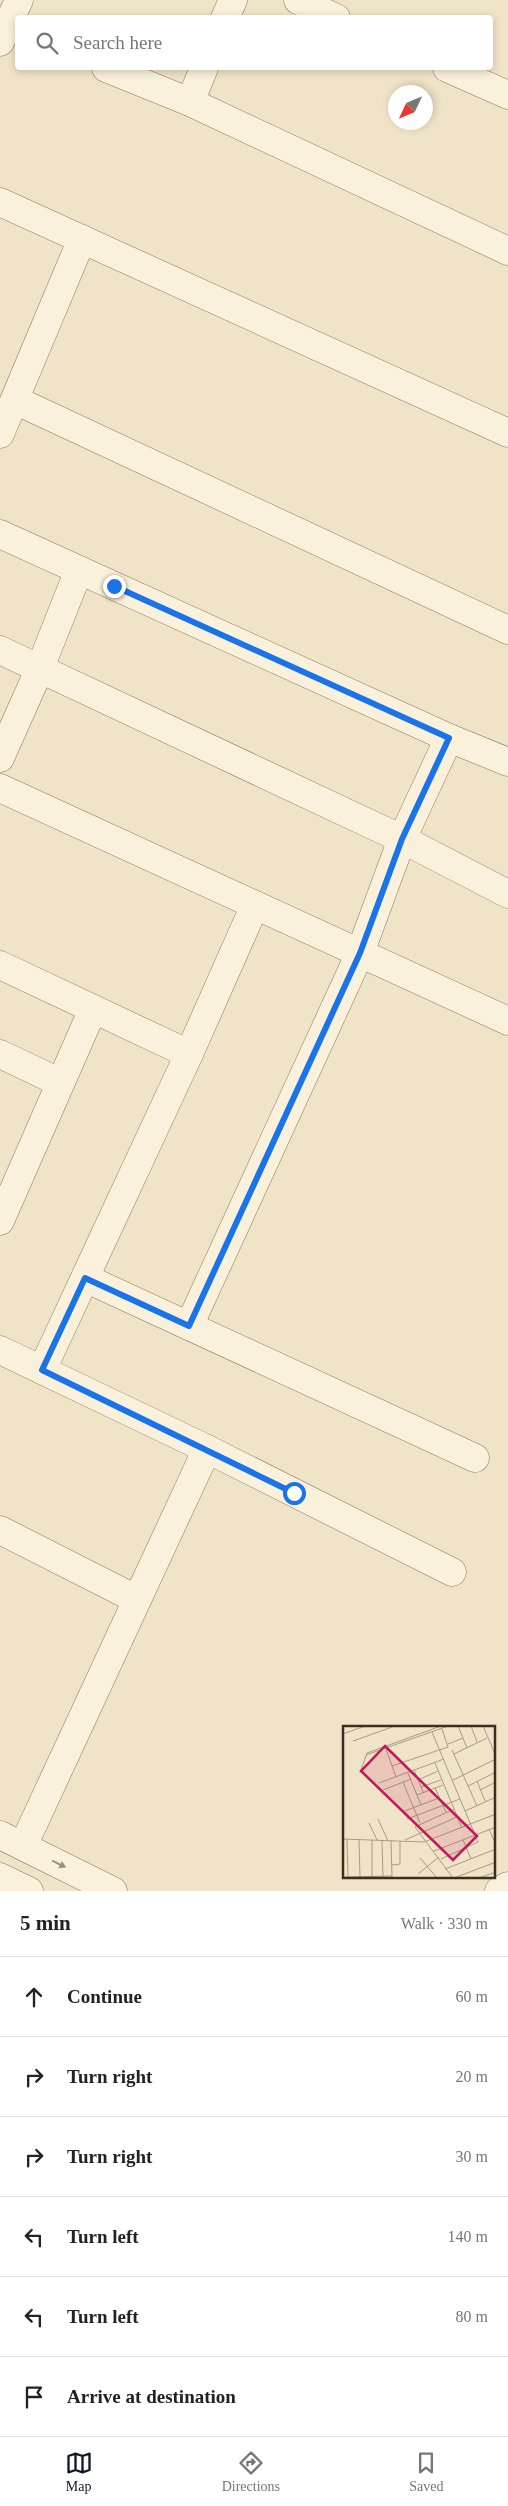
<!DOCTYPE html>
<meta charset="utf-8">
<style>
body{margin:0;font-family:Georgia,serif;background:#f2f2f2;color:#222}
.compass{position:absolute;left:388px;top:85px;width:45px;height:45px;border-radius:50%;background:#fff;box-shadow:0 2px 8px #0003;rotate:226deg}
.stop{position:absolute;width:15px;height:15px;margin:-11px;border:4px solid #1a73e8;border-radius:50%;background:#fff}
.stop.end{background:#1a73e8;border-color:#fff;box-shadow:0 1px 5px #0008}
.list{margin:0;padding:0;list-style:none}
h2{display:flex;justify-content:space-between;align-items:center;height:65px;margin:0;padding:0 20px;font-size:21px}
h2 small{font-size:16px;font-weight:400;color:#767676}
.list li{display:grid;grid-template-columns:32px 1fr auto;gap:15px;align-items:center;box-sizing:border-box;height:80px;padding:0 20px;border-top:1px solid #e0e0e0}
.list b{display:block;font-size:19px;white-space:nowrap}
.list em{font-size:16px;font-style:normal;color:#767676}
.icon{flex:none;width:28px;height:28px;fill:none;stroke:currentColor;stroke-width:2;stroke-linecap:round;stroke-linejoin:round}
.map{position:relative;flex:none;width:508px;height:1891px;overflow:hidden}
.search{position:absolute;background:#fff;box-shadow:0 2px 8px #0003;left:15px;right:15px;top:15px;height:55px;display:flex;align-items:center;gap:12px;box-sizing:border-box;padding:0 18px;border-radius:5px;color:#767676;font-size:19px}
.sheet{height:545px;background:#fff}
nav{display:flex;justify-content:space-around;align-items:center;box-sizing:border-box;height:70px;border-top:1px solid #e0e0e0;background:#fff;font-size:14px;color:#767676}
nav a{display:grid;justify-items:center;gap:2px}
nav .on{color:#111827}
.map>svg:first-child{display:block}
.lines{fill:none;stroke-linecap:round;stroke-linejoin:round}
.minor-casing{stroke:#8d765c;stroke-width:29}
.minor{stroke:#faf1dc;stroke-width:28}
.oneway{fill:#9c907e}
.route{stroke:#1a73e8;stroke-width:6}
.inset-road{fill:none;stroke:#a89b85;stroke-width:1}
.view{fill:#c2185b;fill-opacity:0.15;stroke:#c2185b;stroke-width:2.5}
.inset-edge{fill:none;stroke:#3d2e20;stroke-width:2.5}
</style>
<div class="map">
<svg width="508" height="1891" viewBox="0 0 508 1891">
<rect width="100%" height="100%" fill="#f0e4c8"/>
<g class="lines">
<defs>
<g id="minor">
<path d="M298,0L336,18"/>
<path d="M225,18L233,0"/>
<path d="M0,42L19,0"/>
<path d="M106,68L190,102L508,251"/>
<path d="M447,68L508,95"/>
<path d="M190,102L204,68"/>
<path d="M0,202L508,433"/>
<path d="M15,400L508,630"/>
<path d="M0,434L82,239"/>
<path d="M0,534L449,738L508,762"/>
<path d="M0,650L402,839L508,894"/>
<path d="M0,758L40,668L79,570"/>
<path d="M0,788L508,1021"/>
<path d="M0,965L189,1054"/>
<path d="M0,1054L59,1082"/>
<path d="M0,1221L93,1009"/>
<path d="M85,1278L475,1458"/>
<path d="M189,1326L360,953L402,839L449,738"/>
<path d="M0,1350L207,1449L452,1572"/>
<path d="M42,1370L189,1054L255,905"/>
<path d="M0,1530L136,1599"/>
<path d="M0,1835L113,1891"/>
<path d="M23,1846L207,1449"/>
<path d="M0,1877L29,1891"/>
<path d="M499,1891L508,1886"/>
</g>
</defs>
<use href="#minor" class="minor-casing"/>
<use href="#minor" class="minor"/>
</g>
<defs><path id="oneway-solid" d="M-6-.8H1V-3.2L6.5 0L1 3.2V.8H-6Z" transform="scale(1.25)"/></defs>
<use class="oneway" href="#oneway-solid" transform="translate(59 1864) rotate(26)"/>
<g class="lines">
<path class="route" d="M114,586L449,738L402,839L360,953L189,1326L85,1278L42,1370L294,1493"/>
</g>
<g transform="translate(343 1726)">
<rect width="152" height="152" fill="#f0e4c8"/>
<path class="inset-road" d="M115,0L124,22M128,0L134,16M140,0L153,30M89,6L135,116L98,133M0,8L22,0M10,15L52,0M105,18L120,12M43,23L53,51M109,24L134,80M111,28L144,12M23,29L105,0M92,37L119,102M49,40L105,21L99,3M71,44L80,66M17,47L24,27L98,0M65,47L78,79M75,54L95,45M110,54L153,33M134,55L142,75M60,56L77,97M36,57L101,33M125,60L153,46M78,61L98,54M92,62L103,86M40,64L68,53M137,64L151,57M74,69L100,59M122,85L153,71M59,86L96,72M35,93L45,115M64,93L117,73M26,97L34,114M146,103L153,119M0,113L81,116L153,88M4,113L5,151M16,114L17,151M29,114V151M62,114L114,91M120,114L128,133M39,115L40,151M48,115L49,151M91,125L153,101M77,132L94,152M49,139L57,138V115M102,143L153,123M75,148L96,131M0,151L49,150M110,152L72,101L111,83M111,152L153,136M136,152L153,146"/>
<path class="view" d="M42,20L134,110L110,134L18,45Z"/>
<rect width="152" height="152" class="inset-edge"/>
</g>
</svg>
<svg class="compass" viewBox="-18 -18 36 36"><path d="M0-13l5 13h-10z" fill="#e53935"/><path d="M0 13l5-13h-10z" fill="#767676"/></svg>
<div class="stop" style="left:294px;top:1493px"></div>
<div class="stop end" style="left:114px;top:586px"></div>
<div class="search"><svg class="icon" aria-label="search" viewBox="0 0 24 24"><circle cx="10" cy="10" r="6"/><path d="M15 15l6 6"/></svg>Search here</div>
</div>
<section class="sheet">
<h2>5 min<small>Walk · 330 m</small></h2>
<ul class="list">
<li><svg class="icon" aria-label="ahead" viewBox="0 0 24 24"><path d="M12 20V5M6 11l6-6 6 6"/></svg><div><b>Continue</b></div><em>60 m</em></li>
<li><svg class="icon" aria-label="right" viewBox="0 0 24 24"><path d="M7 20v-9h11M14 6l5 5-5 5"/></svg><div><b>Turn right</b></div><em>20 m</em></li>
<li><svg class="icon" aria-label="right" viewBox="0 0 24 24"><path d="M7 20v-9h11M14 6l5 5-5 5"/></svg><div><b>Turn right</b></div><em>30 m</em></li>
<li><svg class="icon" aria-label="left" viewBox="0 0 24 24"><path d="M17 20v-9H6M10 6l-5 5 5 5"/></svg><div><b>Turn left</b></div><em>140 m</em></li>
<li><svg class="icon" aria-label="left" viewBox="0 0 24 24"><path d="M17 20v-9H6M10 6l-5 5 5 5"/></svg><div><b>Turn left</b></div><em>80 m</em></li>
<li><svg class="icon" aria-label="arrive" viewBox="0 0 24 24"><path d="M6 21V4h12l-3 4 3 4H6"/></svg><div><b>Arrive at destination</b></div></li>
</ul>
</section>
<nav>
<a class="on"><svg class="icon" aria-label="map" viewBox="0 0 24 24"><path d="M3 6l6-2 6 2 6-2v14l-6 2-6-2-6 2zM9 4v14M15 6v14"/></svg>Map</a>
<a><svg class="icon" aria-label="directions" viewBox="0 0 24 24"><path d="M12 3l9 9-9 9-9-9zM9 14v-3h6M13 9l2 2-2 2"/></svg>Directions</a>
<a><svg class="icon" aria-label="saved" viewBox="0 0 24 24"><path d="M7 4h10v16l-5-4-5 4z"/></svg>Saved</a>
</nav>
